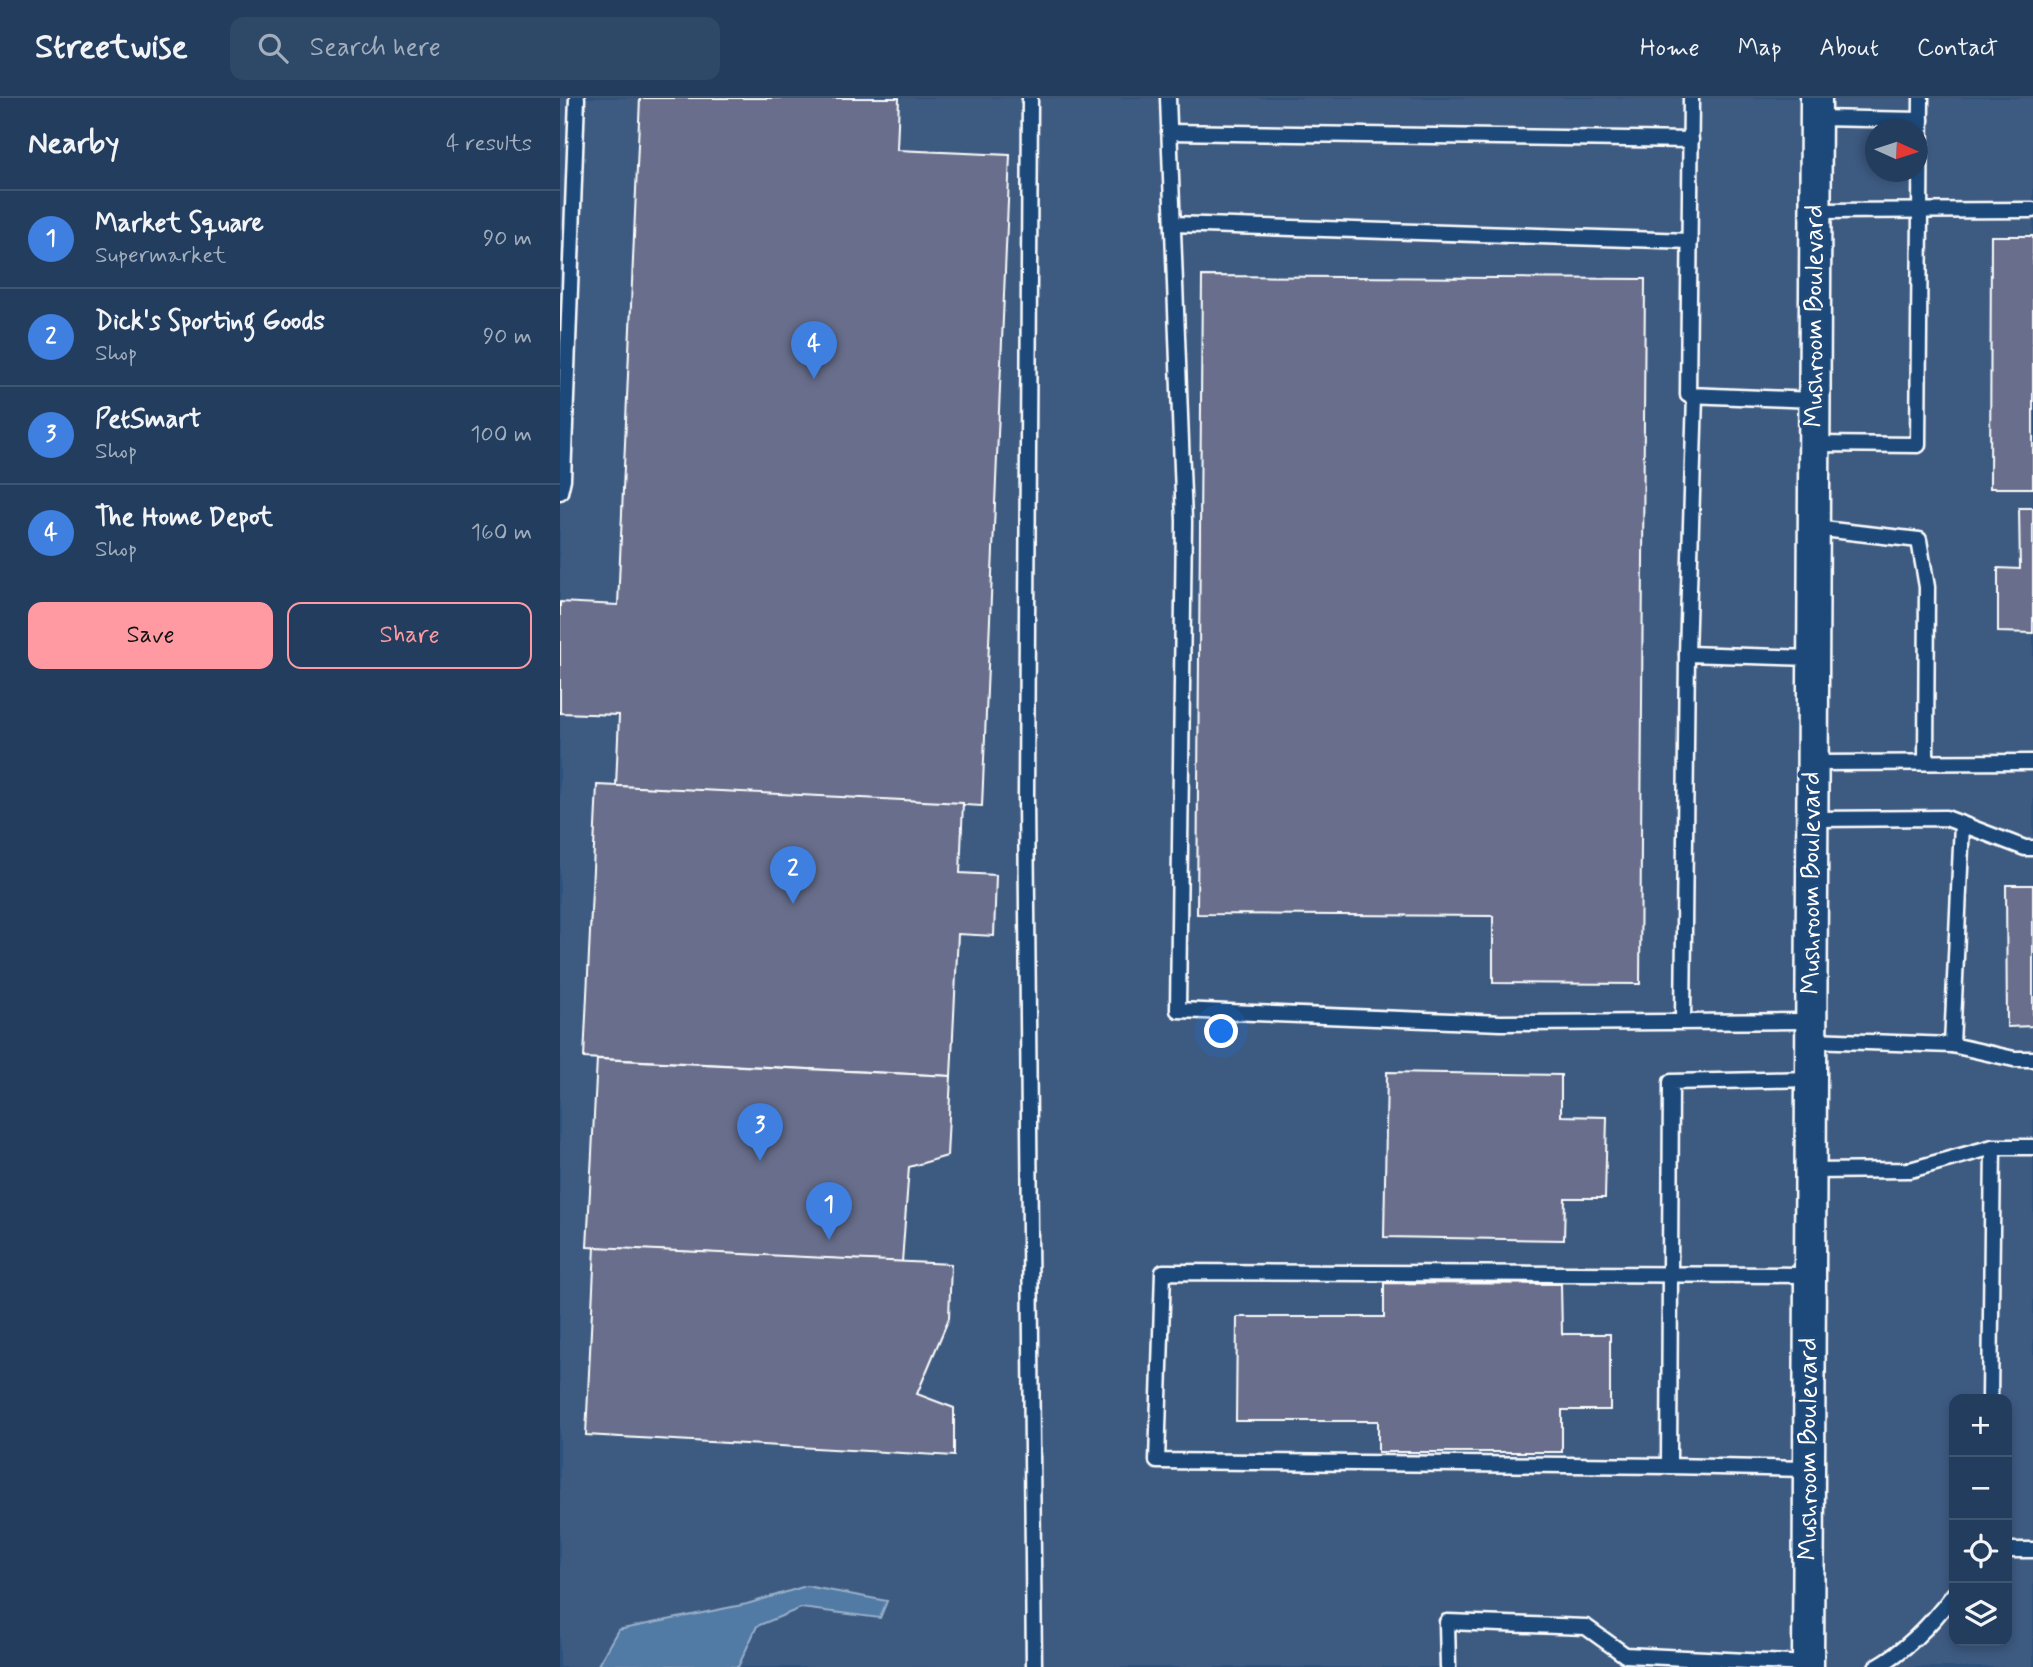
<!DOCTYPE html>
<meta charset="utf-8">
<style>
body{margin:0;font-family:Mynerve,sans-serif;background:#2e4867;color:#f1f3f6}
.controls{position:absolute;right:21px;bottom:21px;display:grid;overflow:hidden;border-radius:14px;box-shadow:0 4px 10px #0003}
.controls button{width:63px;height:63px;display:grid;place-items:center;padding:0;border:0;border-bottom:2px solid #3f5673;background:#223d5e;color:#f1f3f6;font:35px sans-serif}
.compass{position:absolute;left:1305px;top:21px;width:63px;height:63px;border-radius:50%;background:#223d5e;box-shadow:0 4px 10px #0003;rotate:93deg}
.you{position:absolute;left:662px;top:934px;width:24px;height:24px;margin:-18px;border:5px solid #fff;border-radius:50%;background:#1a73e8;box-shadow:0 0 0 10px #1a73e833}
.badge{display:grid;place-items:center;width:46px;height:46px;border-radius:50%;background:#ff9aa2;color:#fff;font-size:23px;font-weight:700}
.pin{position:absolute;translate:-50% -58px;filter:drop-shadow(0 2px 4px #0008)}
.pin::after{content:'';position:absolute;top:37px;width:24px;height:21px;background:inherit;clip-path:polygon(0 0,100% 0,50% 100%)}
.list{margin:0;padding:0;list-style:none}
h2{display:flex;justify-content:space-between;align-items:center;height:91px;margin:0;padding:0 28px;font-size:30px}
h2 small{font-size:23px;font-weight:400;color:#a2aebc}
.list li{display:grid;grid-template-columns:46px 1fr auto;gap:21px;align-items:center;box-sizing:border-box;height:98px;padding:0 28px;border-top:2px solid #3f5673}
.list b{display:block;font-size:26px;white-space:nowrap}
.list p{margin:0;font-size:23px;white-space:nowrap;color:#a2aebc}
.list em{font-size:23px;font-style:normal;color:#a2aebc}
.actions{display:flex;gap:14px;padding:21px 28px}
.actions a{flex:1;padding:16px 0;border:2px solid #ff9aa2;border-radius:14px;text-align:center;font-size:24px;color:#ff9aa2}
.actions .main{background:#ff9aa2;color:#111}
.icon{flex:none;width:38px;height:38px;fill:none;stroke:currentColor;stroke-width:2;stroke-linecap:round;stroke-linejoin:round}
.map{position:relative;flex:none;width:1473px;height:1569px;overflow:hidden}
header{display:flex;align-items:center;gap:42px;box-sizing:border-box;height:98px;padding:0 35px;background:#223d5e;border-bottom:2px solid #3f5673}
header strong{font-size:33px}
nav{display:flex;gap:38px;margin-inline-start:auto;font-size:24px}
.search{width:490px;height:63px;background:#2e4867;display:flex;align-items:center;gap:18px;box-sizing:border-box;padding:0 24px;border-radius:14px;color:#a2aebc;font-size:26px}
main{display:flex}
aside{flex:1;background:#223d5e}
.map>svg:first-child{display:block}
.built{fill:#3e5a81;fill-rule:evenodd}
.water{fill:#517aa5;stroke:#97afc9;stroke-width:2}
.building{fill:#676e8b;stroke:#fff;stroke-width:2}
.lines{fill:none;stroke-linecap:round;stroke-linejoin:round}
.lane-casing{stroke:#fff;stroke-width:19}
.street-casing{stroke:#fff;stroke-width:35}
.lane{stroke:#1f4a7a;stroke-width:14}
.street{stroke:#1f4a7a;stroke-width:30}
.labels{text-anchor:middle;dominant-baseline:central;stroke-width:7;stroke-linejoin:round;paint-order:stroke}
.street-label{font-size:26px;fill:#fff;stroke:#1f4a7a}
</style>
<header>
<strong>Streetwise</strong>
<div class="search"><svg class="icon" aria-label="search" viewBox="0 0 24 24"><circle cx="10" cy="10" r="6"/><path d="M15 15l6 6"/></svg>Search here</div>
<nav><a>Home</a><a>Map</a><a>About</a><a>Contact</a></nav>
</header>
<main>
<aside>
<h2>Nearby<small>4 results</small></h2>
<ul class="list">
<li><span class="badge" style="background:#3f7fe0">1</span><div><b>Market Square</b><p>Supermarket</p></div><em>90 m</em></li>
<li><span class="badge" style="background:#3f7fe0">2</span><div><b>Dick's Sporting Goods</b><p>Shop</p></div><em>90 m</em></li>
<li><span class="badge" style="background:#3f7fe0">3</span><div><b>PetSmart</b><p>Shop</p></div><em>100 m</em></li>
<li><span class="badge" style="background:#3f7fe0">4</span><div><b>The Home Depot</b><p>Shop</p></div><em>160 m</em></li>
</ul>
<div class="actions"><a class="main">Save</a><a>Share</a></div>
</aside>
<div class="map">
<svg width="1473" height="1569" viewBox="0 0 1473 1569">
<rect width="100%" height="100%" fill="#2d517d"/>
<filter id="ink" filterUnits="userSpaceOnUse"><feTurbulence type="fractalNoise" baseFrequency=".0143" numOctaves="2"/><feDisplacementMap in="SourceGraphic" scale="14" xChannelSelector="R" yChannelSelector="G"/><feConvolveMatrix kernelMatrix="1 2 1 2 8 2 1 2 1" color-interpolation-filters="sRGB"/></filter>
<g filter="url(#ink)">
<path class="built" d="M0,0H1473V1569H0ZM1316,32H1358V74H1316ZM1394,1301H1447V1543H1394Z"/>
<path class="water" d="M246,1488L327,1503L320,1520L241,1510L197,1528L178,1569L38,1567L58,1532L187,1506Z"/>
<g class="building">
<path d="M80,0H339L337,52L450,57L422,708L56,688L59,617L0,615V504L58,507Z"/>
<path d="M1431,138H1473V390H1430Z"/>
<path d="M642,178L1085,181L1080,886L933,885V818L637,816Z"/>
<path d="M1459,410H1473V535L1438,534V470L1460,471Z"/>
<path d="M37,687L403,705L400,775L436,777L434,838L398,836L391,978L24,960Z"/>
<path d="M1446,787H1473V928L1447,929Z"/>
<path d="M37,961L391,978L387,1058L349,1069L342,1164L27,1149Z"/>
<path d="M827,974L1001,977V1018L1047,1019L1045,1100H1005L1004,1142L824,1139Z"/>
<path d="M35,1149L391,1166L389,1220L357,1296L394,1310V1358L26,1337Z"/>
<path d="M824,1185L1001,1186L1002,1236H1050V1312H1002V1354H818V1323H676L677,1219H824Z"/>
</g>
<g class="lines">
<defs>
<g id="lane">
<path d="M470,0L466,700L474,1569"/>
<path d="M608,0L624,423L618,912L941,925L1251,923"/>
<path d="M1131,0L1128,297L1254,302"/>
<path d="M1256,20L1361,22"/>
<path d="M609,34L1131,42"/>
<path d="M1255,113L1473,112"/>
<path d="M613,126L1130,143"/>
<path d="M1254,346L1358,347L1361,0"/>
<path d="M0,394L3,381L17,0"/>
<path d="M1254,430L1359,442L1367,489L1366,664"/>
<path d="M1127,556L1135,298"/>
<path d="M1253,665L1473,664"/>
<path d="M1252,721L1386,720L1465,750H1473"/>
<path d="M1123,923L1127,556L1253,560"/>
<path d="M1251,942L1392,947L1454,961H1473"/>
<path d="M1392,947L1402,726"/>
<path d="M1250,1073L1350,1072L1433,1049H1473"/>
<path d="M1430,1301L1433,1049"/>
<path d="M1109,1368L597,1363L603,1174L1250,1177"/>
<path d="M1249,1371L1109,1368L1111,984L1251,981"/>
<path d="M1447,1452H1473"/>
<path d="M888,1569L887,1524L1026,1529L1065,1557L1248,1566"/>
<path d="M1316,1569C1347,1552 1373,1524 1394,1496"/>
</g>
<path id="street" d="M1248,1569L1256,0"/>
</defs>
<use href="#lane" class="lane-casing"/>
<use href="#street" class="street-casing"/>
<use href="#lane" class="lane"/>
<use href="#street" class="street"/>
</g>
</g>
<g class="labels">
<g class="street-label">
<text transform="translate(1255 218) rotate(-90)">Mushroom Boulevard</text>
<text transform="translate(1252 785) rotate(-90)">Mushroom Boulevard</text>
<text transform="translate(1249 1351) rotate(-90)">Mushroom Boulevard</text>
</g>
</g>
</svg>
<div class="controls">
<button>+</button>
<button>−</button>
<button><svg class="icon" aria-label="locate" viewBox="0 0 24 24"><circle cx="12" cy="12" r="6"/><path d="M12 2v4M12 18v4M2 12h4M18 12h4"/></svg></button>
<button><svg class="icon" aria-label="layers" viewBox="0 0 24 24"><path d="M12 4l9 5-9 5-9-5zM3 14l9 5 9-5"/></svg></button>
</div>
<svg class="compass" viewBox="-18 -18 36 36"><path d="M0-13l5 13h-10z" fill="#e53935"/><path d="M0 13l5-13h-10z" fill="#a2aebc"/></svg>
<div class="you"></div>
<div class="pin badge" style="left:269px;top:1142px;background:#3f7fe0">1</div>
<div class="pin badge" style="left:233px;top:806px;background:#3f7fe0">2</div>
<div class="pin badge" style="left:200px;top:1063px;background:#3f7fe0">3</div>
<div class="pin badge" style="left:254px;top:281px;background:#3f7fe0">4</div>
</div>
</main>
